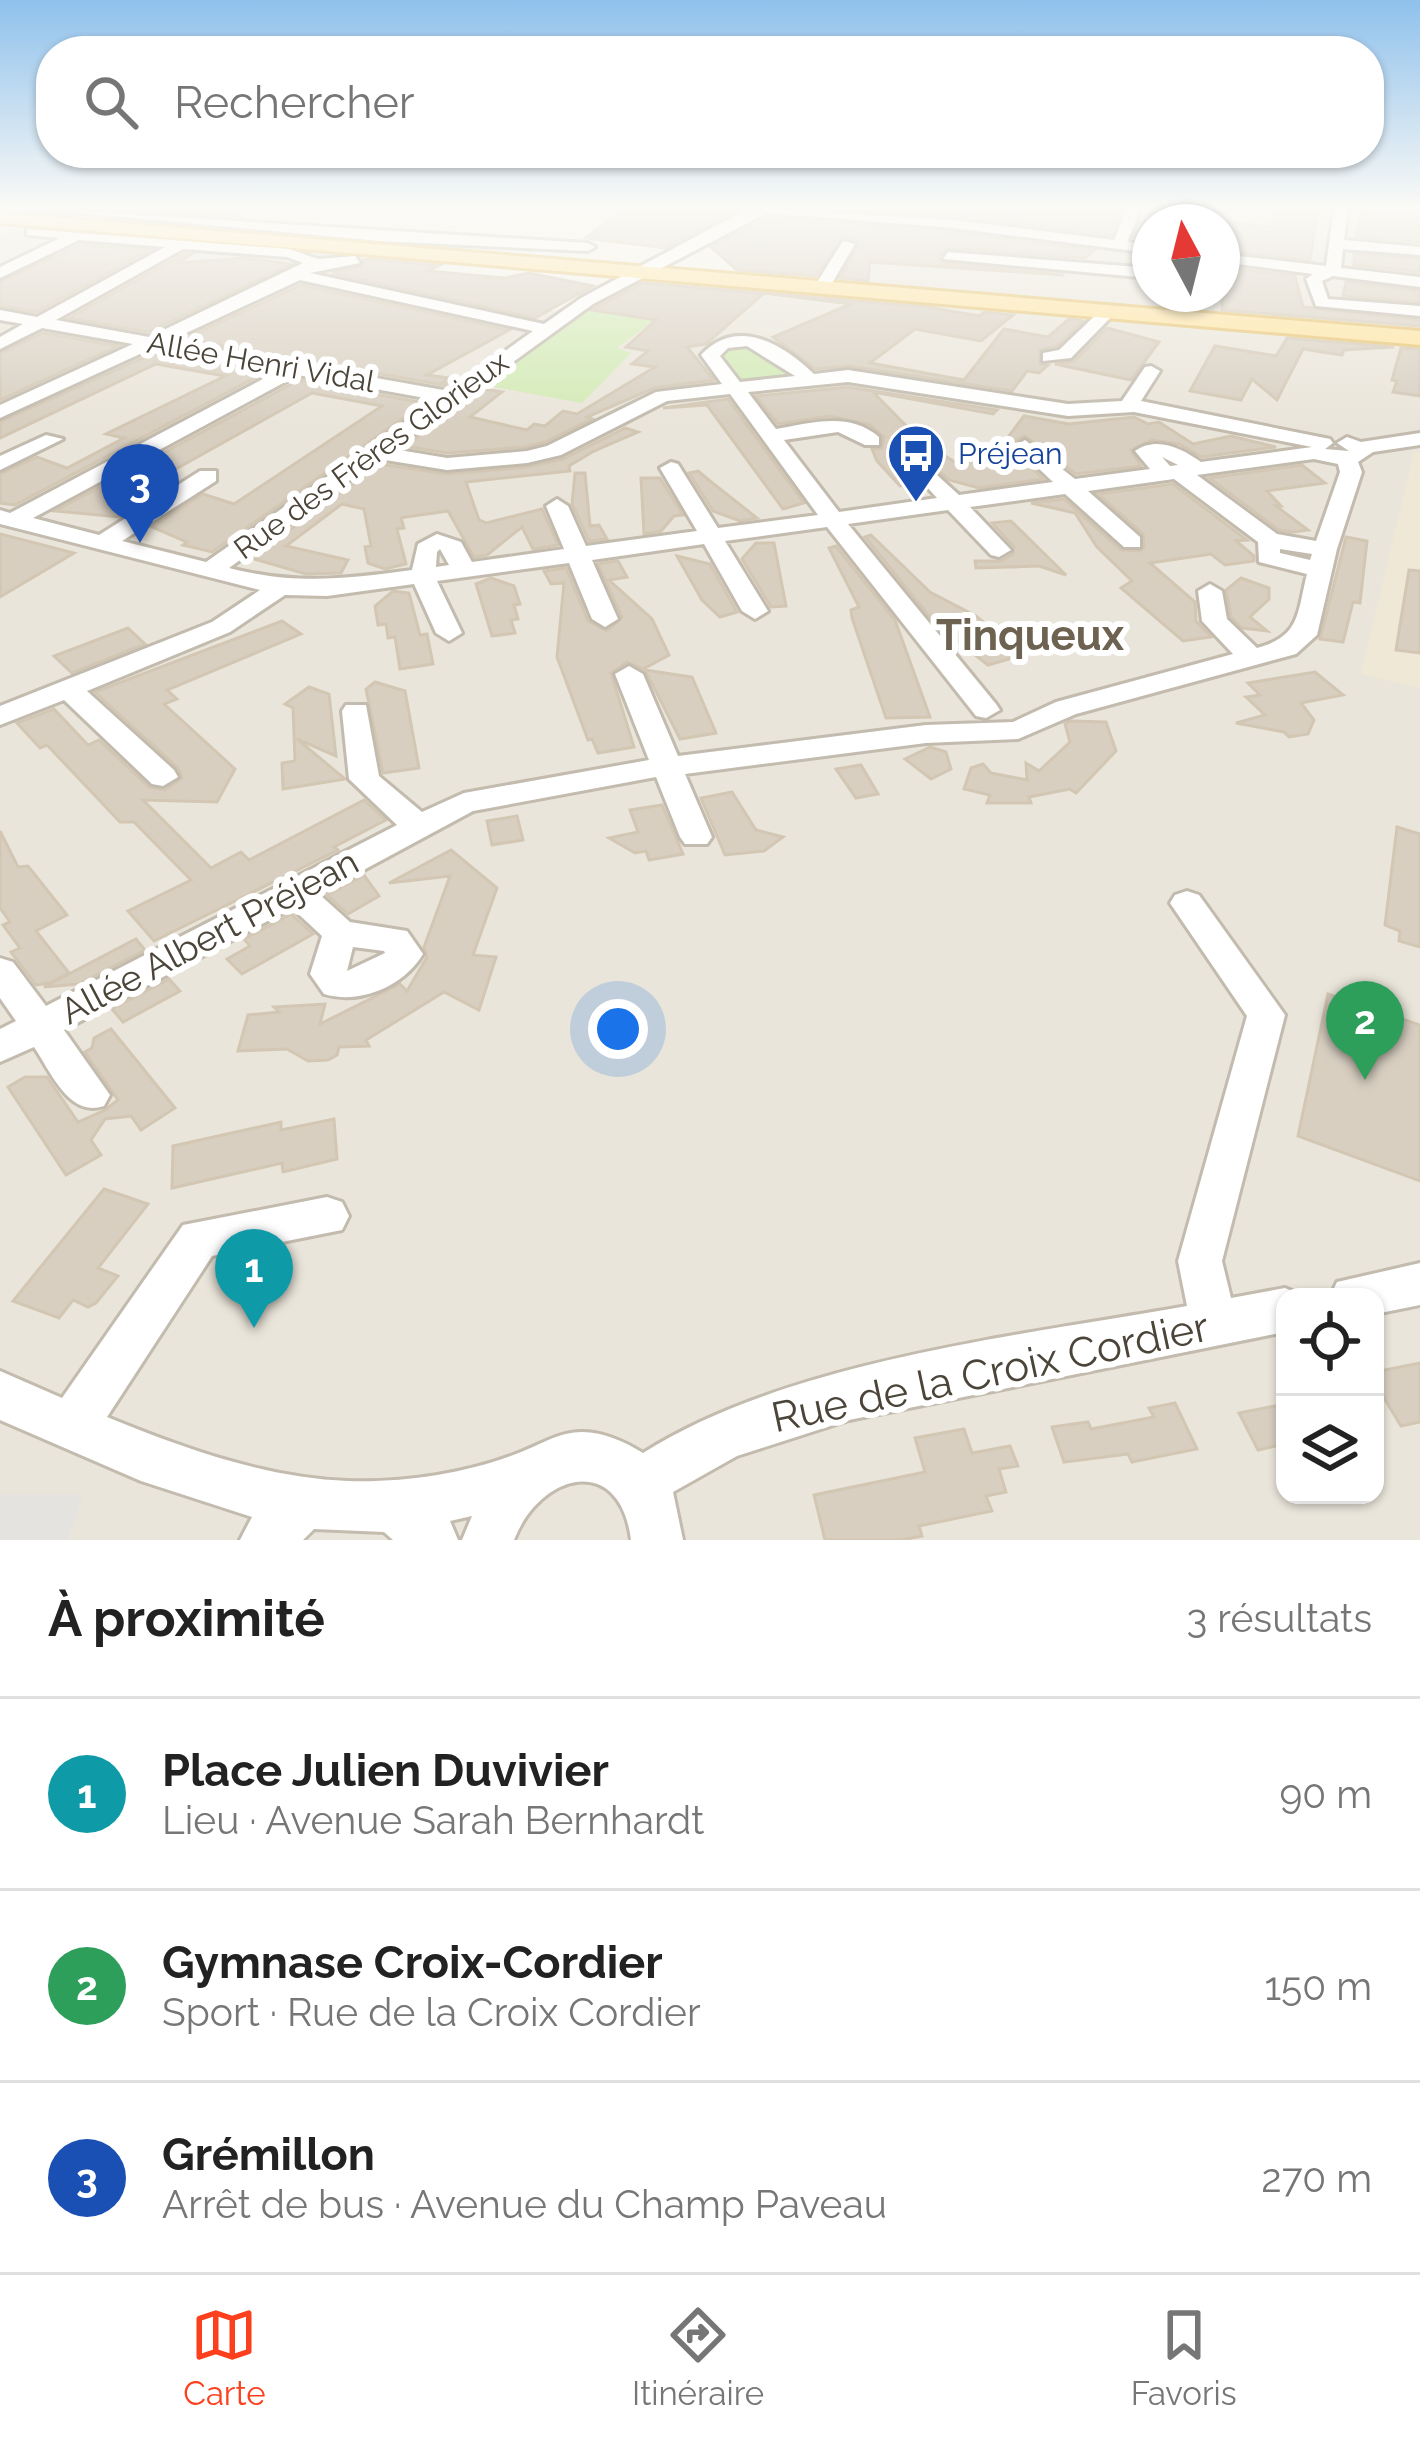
<!DOCTYPE html>
<html lang="fr">
<meta charset="utf-8">
<style>
body{margin:0;font-family:Raleway,sans-serif;background:#f6f6f6;color:#222}
.controls{position:absolute;right:36px;bottom:36px;display:grid;overflow:hidden;border-radius:24px;box-shadow:0 3px 9px #0004}
.controls button{width:108px;height:108px;display:grid;place-items:center;padding:0;border:0;border-bottom:3px solid #e0e0e0;background:#fff;color:#222;font:60px sans-serif}
.compass{position:absolute;left:1132px;top:204px;width:108px;height:108px;border-radius:50%;background:#fff;box-shadow:0 3px 9px #0004;rotate:353deg}
.you{position:absolute;left:618px;top:1029px;width:42px;height:42px;margin:-30px;border:9px solid #fff;border-radius:50%;background:#1a73e8;box-shadow:0 0 0 18px #1a73e833}
.badge{display:grid;place-items:center;width:78px;height:78px;border-radius:50%;background:#fc3f1d;color:#fff;font-size:39px;font-weight:700}
.pin{position:absolute;translate:-50% -99px;filter:drop-shadow(0 3px 6px #0008)}
.pin::after{content:'';position:absolute;top:63px;width:42px;height:36px;background:inherit;clip-path:polygon(0 0,100% 0,50% 100%)}
.list{margin:0;padding:0;list-style:none}
h2{display:flex;justify-content:space-between;align-items:center;height:156px;margin:0;padding:0 48px;font-size:51px}
h2 small{font-size:39px;font-weight:400;color:#767676}
.list li{display:grid;grid-template-columns:78px 1fr auto;gap:36px;align-items:center;box-sizing:border-box;height:192px;padding:0 48px;border-top:3px solid #e0e0e0}
.list b{display:block;font-size:45px;white-space:nowrap}
.list p{margin:0;font-size:39px;white-space:nowrap;color:#767676}
.list em{font-size:39px;font-style:normal;color:#767676}
.icon{flex:none;width:66px;height:66px;fill:none;stroke:currentColor;stroke-width:2;stroke-linecap:round;stroke-linejoin:round}
.map{position:relative;flex:none;width:1420px;height:1540px;overflow:hidden}
.search{position:absolute;background:#fff;box-shadow:0 3px 9px #0004;left:36px;right:36px;top:36px;height:132px;display:flex;align-items:center;gap:30px;box-sizing:border-box;padding:0 42px;border-radius:48px;color:#767676;font-size:45px}
.sheet{height:732px;background:#fff}
nav{display:flex;justify-content:space-around;align-items:center;box-sizing:border-box;height:168px;border-top:3px solid #e0e0e0;background:#fff;font-size:33px;color:#767676}
nav a{display:grid;justify-items:center;gap:6px}
nav .on{color:#fc3f1d}
.map>svg:first-child{display:block}
.residential{fill:#eae5da;fill-rule:evenodd}
.education{fill:#efe8d6}
.green{fill:#d2eab5}
.parking{fill:#e5e3e0}
.building{fill:#d8cfc1;stroke:#d3c7b4;stroke-width:3}
.lines{fill:none;stroke-linecap:round;stroke-linejoin:round}
.minor-casing{stroke:#c2bbae;stroke-width:6}
.major-casing{stroke:#e6c16a;stroke-width:6}
.minor{fill:#fff;fill-rule:evenodd}
.major{fill:#ffe39c;fill-rule:evenodd}
.labels{text-anchor:middle;dominant-baseline:central;stroke-width:12;stroke-linejoin:round;paint-order:stroke}
.far-street-label{font-size:30px;fill:#4b4439;stroke:#fff}
.far-transit-label{font-size:30px;fill:#164399;stroke:#fff;text-anchor:start}
.street-label{font-size:36px;fill:#4b4439;stroke:#fff}
.quarter-label{font-size:42px;font-weight:bold;fill:#6e6250;stroke:#fff}
.near-street-label{font-size:42px;fill:#4b4439;stroke:#fff}
</style>
<div class="map">
<svg width="1420" height="1540" viewBox="0 0 1420 1540">
<rect width="100%" height="100%" fill="#f6f3ec"/>
<path class="residential" d="M633,208H1420V1540H0V234L13,227L368,255L349,264L556,311L629,275L853,294L898,222L737,208L727,218ZM1150,222H1222V294H1150ZM1285,1297H1375V1495H1285Z"/>
<path class="education" d="M1420,452V688L1361,674L1414,453Z"/>
<g class="green">
<path d="M584,309L655,320L617,348L631,353L582,403L483,385Z"/>
<path d="M744,346L758,349L795,376L740,379L741,383L721,362L719,352Z"/>
</g>
<path class="parking" d="M0,1495H83L68,1540H0Z"/>
<g class="building">
<path d="M97,208H249L240,217Z"/>
<path d="M625,208L657,211L740,208L665,248L586,238Z"/>
<path d="M824,208H1122L1111,235L954,216Z"/>
<path d="M1318,209L1310,260L1222,250V222L1271,227L1275,211Z"/>
<path d="M1361,213L1420,217V242L1356,237Z"/>
<path d="M768,218L953,232L1095,250L1085,258L948,248L939,256L943,263L1064,275L870,262L868,281L840,278L859,246L856,240L844,237L815,276L737,270L711,247Z"/>
<path d="M80,245L150,250L36,312L0,306V282Z"/>
<path d="M184,254H192L177,263L245,258L292,264L148,332L69,318Z"/>
<path d="M1354,254L1420,259V272L1354,265Z"/>
<path d="M369,259L440,265L428,271L504,278L529,273L593,286L535,318L332,273L361,267L363,260Z"/>
<path d="M1222,267L1295,276L1303,307L1420,320V326L1222,310Z"/>
<path d="M1346,282L1420,291V302L1343,296Z"/>
<path d="M643,283L928,307L979,316L985,312L1013,315L981,341L915,329L870,363L964,380L1004,329L1048,337L1069,319L1083,321L1057,346L1040,350V364L1048,365L1039,373L1027,371L1012,391L849,366L815,369L773,337L851,304L764,293L706,344L687,347L714,380L654,388L587,417L592,419L545,442L526,447L447,453L404,446L484,389L502,392L470,417L527,430L534,424L545,426L563,411L577,414L655,367L632,364L648,351L626,347L656,320L592,310Z"/>
<path d="M301,285L509,330L427,375L449,378L443,382L452,383L448,386L184,339Z"/>
<path d="M1107,328L1159,342L1131,380L1055,364L1074,361Z"/>
<path d="M43,333L118,346L0,400V353Z"/>
<path d="M1287,338L1394,347L1344,350L1342,355L1303,349L1277,400L1252,379L1241,400L1190,391L1215,346L1276,356Z"/>
<path d="M1401,348L1420,349V396L1393,392L1397,381L1392,380Z"/>
<path d="M154,353L264,373L15,505L0,503V474L37,457L67,468L124,438L106,434L225,376L156,364L0,438V422Z"/>
<path d="M299,380L425,403L212,552L183,545L187,542L152,527L203,494L234,504L382,406L312,393L149,484L167,487L120,517L55,511Z"/>
<path d="M848,387L997,410L993,414L873,392L921,441L958,464L996,453L1024,416L1069,424L1134,417L1148,424L1159,422L1193,444L1231,436L1276,447L1202,457L1179,444L1152,440L1131,450L1141,466L1076,474L1025,436L1013,442L1012,449L1043,479L979,488L949,480L906,443L892,452L918,484L900,486L877,461L872,449L882,448L884,437L870,425L830,416L778,424L756,396Z"/>
<path d="M728,399L804,503L783,509L707,405L663,408Z"/>
<path d="M625,428L638,432L594,451L569,466L570,471L466,482L479,520L486,523L542,509L558,545L533,549L522,527L487,555L474,557L448,511L406,517L401,518L404,528L397,529L406,564L385,569L368,563L365,547L371,546L364,509L342,504L286,546L348,560L341,573L306,574L251,558L380,464L447,474L527,467L563,459Z"/>
<path d="M1302,465L1325,483L1267,491L1281,506H1276L1308,530L1293,532L1279,530L1209,478Z"/>
<path d="M698,471L710,481L757,518L740,521L713,511L689,473Z"/>
<path d="M575,473H585L590,526L599,525L607,539L589,541L572,504Z"/>
<path d="M641,478H660L683,515L674,516L661,531L644,534Z"/>
<path d="M1173,484L1247,540L1236,541L1254,556V561L1225,565L1211,554L1150,563L1195,602L1196,621L1211,637L1183,641L1121,588L1132,581L1097,547L1075,513L1031,503L1064,499L1121,550L1140,551L1144,547L1143,534L1098,494Z"/>
<path d="M1011,521L1066,575L1039,566L976,568L975,561H1001L1013,554L1014,547L992,523Z"/>
<path d="M0,534L74,553L0,597Z"/>
<path d="M871,535L930,592L976,616L1023,655L988,665L979,658L934,622L865,537Z"/>
<path d="M1346,537L1367,541L1360,603L1353,602L1343,642L1320,639Z"/>
<path d="M756,543H774L786,606L771,607L742,559Z"/>
<path d="M836,546L895,620L930,717L886,718L852,618L851,610L859,607L829,548Z"/>
<path d="M677,556L710,564L737,612L720,617L702,600Z"/>
<path d="M618,561L627,577L609,580L652,619L669,655L643,669L627,662L611,673L634,747L598,753L592,739L588,740L557,657L564,583L551,584L544,571L566,568L588,621L607,631L622,617L598,564Z"/>
<path d="M1409,570L1420,571V653L1396,650Z"/>
<path d="M491,578L514,586L520,604L514,605L518,619L511,620L515,633L492,636L476,584Z"/>
<path d="M1241,578L1269,588V599L1250,617L1267,631L1242,628L1231,617L1226,590Z"/>
<path d="M393,591L409,593L420,635L427,634L433,664L400,669L395,637L388,638L386,624L378,625L375,606Z"/>
<path d="M282,621L301,634L167,690L177,699L164,704L235,769L217,802L143,800L211,868L241,852L249,860L364,800L386,820L334,847L338,850L154,941L128,911L191,880L134,822H120L47,745L40,748L17,723L54,709L88,745L99,740L149,787L165,790L182,778L178,768L95,692Z"/>
<path d="M128,628L145,644L72,673L54,656Z"/>
<path d="M645,670L692,677L716,733L680,739Z"/>
<path d="M1315,672L1343,695L1301,703L1314,720L1308,734L1289,737L1284,732L1236,723L1265,715L1246,697L1260,695L1248,683Z"/>
<path d="M375,682L405,691L419,768L383,773L366,689Z"/>
<path d="M309,687L329,694L336,756L297,739L345,779L283,789L282,763L295,761L293,708L285,704Z"/>
<path d="M1070,721L1106,722L1116,751L1076,793L1070,789L1029,797L1031,803H987L990,795L964,789L971,768L983,764L991,773L1027,780L1026,763L1039,771L1070,742L1065,724Z"/>
<path d="M930,747L946,752L951,769L931,779L905,759Z"/>
<path d="M861,765L878,794L856,798L836,769Z"/>
<path d="M732,792L756,830L783,837L764,851L725,855L701,798Z"/>
<path d="M662,805L683,854L649,860L646,851L635,853L609,838L638,832L630,810Z"/>
<path d="M517,816L523,840L492,845L487,821Z"/>
<path d="M1397,827L1420,834V947L1399,941L1400,931L1385,925Z"/>
<path d="M0,831L18,867L28,866L67,915L36,931L69,973L50,983L36,985L11,952L20,948L3,925L10,922L0,908Z"/>
<path d="M451,850L497,888L473,955L496,957L479,1010L444,992L366,1040L369,1046L339,1047L337,1055L328,1060L308,1061L287,1049L238,1051L248,1015L279,1012L274,1007L325,1004L320,1024L400,984L407,991L427,957L424,947L450,876L389,883Z"/>
<path d="M364,875L379,896L348,914L327,895Z"/>
<path d="M291,914L313,934L242,974L227,959L250,946L244,939Z"/>
<path d="M136,939L145,950L79,984L44,987Z"/>
<path d="M169,979L180,991L123,1022L112,1009Z"/>
<path d="M1328,994L1420,1025V1181L1298,1136Z"/>
<path d="M111,1029L175,1108L141,1130L131,1116L105,1119L91,1140L101,1155L66,1175L8,1087L25,1077H47L78,1122L105,1110L118,1100L85,1052L92,1048L94,1038Z"/>
<path d="M334,1119L337,1159L283,1172L282,1163L172,1188L173,1146L281,1122V1130Z"/>
<path d="M104,1189L148,1204L98,1268L118,1276L96,1303L88,1307L73,1300L59,1318L13,1301Z"/>
<path d="M1420,1363V1422L1401,1426L1375,1383V1372Z"/>
<path d="M1175,1403L1197,1449L1132,1462L1128,1454L1064,1462L1052,1427L1088,1422L1091,1429L1154,1417L1149,1408Z"/>
<path d="M1285,1404V1444L1258,1450L1239,1413Z"/>
<path d="M964,1429L972,1453L1010,1446L1018,1466L999,1469L1006,1492L986,1496L992,1511L919,1526L922,1536L902,1540H825L814,1495L925,1472L915,1438Z"/>
</g>
<g class="lines">
<defs>
<g id="minor">
<path d="M26,208L588,243L595,247L588,251L379,241Z"/>
<path d="M749,208L953,220L1114,240L1127,208H1141L1127,242L1150,245V253L953,228L767,213L593,304L393,449L447,458L527,451L547,446L656,392L722,384L701,355C737,316 783,344 814,374L848,370L1068,404L1122,401L1145,367L1151,366L1160,371L1141,401L1330,439L1333,443L1325,449L1349,451L1337,443L1347,437L1361,442L1420,433V445L1373,452L1358,462L1362,472L1337,549L1317,635L1296,654L1076,714L1018,739L926,743L685,774L712,837L707,844H685L680,837L656,777L473,811L319,894L350,922L407,931L423,954C404,986 360,1005 324,994L310,974L322,936L292,908L64,1030L110,1095L104,1106C69,1118 51,1072 34,1047L0,1062V1029L16,1021L0,998V958L13,962L46,1006L397,825L349,779L342,711L346,705H366L379,776L422,812L464,793L649,760L615,674L629,666L643,674L678,756L926,725L1013,722L1056,702L1233,654L1202,621L1198,591L1210,584L1222,591L1227,619L1257,648C1301,636 1297,613 1307,574L1259,562L1258,542L1174,479L1088,491L1140,537V547H1124L1065,494L970,507L1011,550L999,557L991,555L948,510L848,524L996,704L1000,710L986,718L976,716L827,527L725,541L768,611L755,619L742,611L704,544L592,560L618,619L605,627L592,619L569,563L437,581L462,633L449,641L436,633L414,584L327,596L285,595L230,632L87,691L174,770L178,777L163,786L152,784L64,700L0,725V706L212,622L260,590L0,524V510L10,513L278,371L153,348L0,418V405L133,344L42,328L0,349V337L23,324L0,320V310L37,317L165,247L79,240L0,278V267L60,238L27,235V229L289,249L318,259L355,256L360,263L310,273L544,324L581,298ZM183,249L287,257L303,263L149,337L56,320ZM300,280L533,331L449,391L169,341ZM747,346L795,376L740,382L720,356L728,348ZM298,375L436,400L206,562L122,541L216,481V471H200L99,535L33,518ZM848,382L1068,416L1134,412L1312,447L1201,462C1181,448 1157,436 1135,451L1150,469L1075,479L1025,440L1015,446L1053,482L959,495L906,447L896,453L937,498L839,512L784,440L838,432L865,445H879V437C849,411 811,423 776,429L748,392ZM730,394L818,515L718,528L678,464L671,462L660,468L697,531L586,546L568,506L557,499L546,506L564,549L472,562L461,542L437,534L418,544L412,570C344,579 297,585 229,568L379,459L447,470L527,463L561,455L667,401ZM1162,457L1178,465L1170,466ZM1314,459L1338,464L1340,472L1316,541L1277,534L1197,475ZM440,549L449,565L436,567L437,552ZM1280,549L1312,554L1310,560L1280,553ZM353,947L384,951L385,953L347,971Z"/>
<path d="M1334,208H1348L1344,240L1420,247V255L1343,249L1341,268L1420,277V287L1333,276L1322,281L1328,299L1420,306V316L1316,306L1306,279L1313,274L1222,262V254L1326,266Z"/>
<path d="M843,241L855,244L828,290H816L814,287Z"/>
<path d="M948,252L1150,268V278L943,259Z"/>
<path d="M1103,308L1117,311L1071,358L1043,361V353L1059,350Z"/>
<path d="M46,435L63,439L0,470V456Z"/>
<path d="M1187,891L1199,895L1285,1015L1222,1261L1231,1298L1285,1288L1301,1295L1285,1297V1332L849,1420L737,1456L673,1492L683,1540H631C620,1452 540,1473 514,1540H462L472,1516L450,1521L458,1540H393L384,1532L314,1529L303,1540H240L252,1517L141,1481L0,1420V1371L62,1398L183,1225L327,1197L342,1202L349,1216L342,1230L212,1256L107,1417C183,1448 265,1478 348,1481C403,1483 470,1473 521,1452C542,1444 559,1432 582,1432C604,1432 625,1442 643,1453C788,1361 1018,1336 1187,1306L1178,1261L1247,1016L1170,903L1175,895Z"/>
<path d="M1420,1263V1305L1375,1314V1297H1330L1337,1282Z"/>
</g>
<path id="major" d="M0,213L1420,331V345L0,223Z"/>
</defs>
<use href="#minor" class="minor-casing"/>
<use href="#major" class="major-casing"/>
<use href="#minor" class="minor"/>
<use href="#major" class="major"/>
</g>
<linearGradient id="sky" x2="0" y2="1"><stop stop-color="#8fc1ec"/><stop offset="0.49" stop-color="#fbfaf6"/><stop offset="1" stop-color="#fbfaf6" stop-opacity="0"/></linearGradient>
<rect width="1420" height="424" fill="url(#sky)"/>
<defs>
<symbol id="bus-pin" viewBox="-11 -11 22 30"><path d="M0 17L-7.5 6A9.5 9.5 0 1 1 7.5 6Z" fill="#1a4fb4" stroke="#fff"/><path d="M-5-6H5V4H4V6H2V4H-2V6H-4V4H-5ZM-3.5-4V0h7V-4ZM-3.5 1.2v1.5H-2V1.2ZM2 1.2v1.5H3.5V1.2Z" fill="#fff"/></symbol>
</defs>
<g fill-rule="evenodd">
<use href="#bus-pin" x="883" y="420" width="66" height="90"/>
</g>
<g class="labels">
<g class="far-street-label">
<text transform="translate(261 362) rotate(10)">Allée Henri Vidal</text>
<text transform="translate(371 455) rotate(-36)">Rue des Frères Glorieux</text>
</g>
<g class="far-transit-label">
<text x="958" y="453">Préjean</text>
</g>
<g class="street-label">
<text transform="translate(209 936) rotate(-28)">Allée Albert Préjean</text>
</g>
<g class="quarter-label">
<text x="1030" y="635">Tinqueux</text>
</g>
<g class="near-street-label">
<text transform="translate(990 1372) rotate(-12)">Rue de la Croix Cordier</text>
</g>
</g>
</svg>
<div class="controls">
<button><svg class="icon" aria-label="locate" viewBox="0 0 24 24"><circle cx="12" cy="12" r="6"/><path d="M12 2v4M12 18v4M2 12h4M18 12h4"/></svg></button>
<button><svg class="icon" aria-label="layers" viewBox="0 0 24 24"><path d="M12 4l9 5-9 5-9-5zM3 14l9 5 9-5"/></svg></button>
</div>
<svg class="compass" viewBox="-18 -18 36 36"><path d="M0-13l5 13h-10z" fill="#e53935"/><path d="M0 13l5-13h-10z" fill="#767676"/></svg>
<div class="you"></div>
<div class="pin badge" style="left:254px;top:1328px;background:#0f9aa8">1</div>
<div class="pin badge" style="left:1365px;top:1080px;background:#2e9e5b">2</div>
<div class="pin badge" style="left:140px;top:543px;background:#1a4fb4">3</div>
<div class="search"><svg class="icon" aria-label="search" viewBox="0 0 24 24"><circle cx="10" cy="10" r="6"/><path d="M15 15l6 6"/></svg>Rechercher</div>
</div>
<section class="sheet">
<h2>À proximité<small>3 résultats</small></h2>
<ul class="list">
<li><span class="badge" style="background:#0f9aa8">1</span><div><b>Place Julien Duvivier</b><p>Lieu · Avenue Sarah Bernhardt</p></div><em>90 m</em></li>
<li><span class="badge" style="background:#2e9e5b">2</span><div><b>Gymnase Croix-Cordier</b><p>Sport · Rue de la Croix Cordier</p></div><em>150 m</em></li>
<li><span class="badge" style="background:#1a4fb4">3</span><div><b>Grémillon</b><p>Arrêt de bus · Avenue du Champ Paveau</p></div><em>270 m</em></li>
</ul>
</section>
<nav>
<a class="on"><svg class="icon" aria-label="map" viewBox="0 0 24 24"><path d="M3 6l6-2 6 2 6-2v14l-6 2-6-2-6 2zM9 4v14M15 6v14"/></svg>Carte</a>
<a><svg class="icon" aria-label="directions" viewBox="0 0 24 24"><path d="M12 3l9 9-9 9-9-9zM9 14v-3h6M13 9l2 2-2 2"/></svg>Itinéraire</a>
<a><svg class="icon" aria-label="saved" viewBox="0 0 24 24"><path d="M7 4h10v16l-5-4-5 4z"/></svg>Favoris</a>
</nav>
